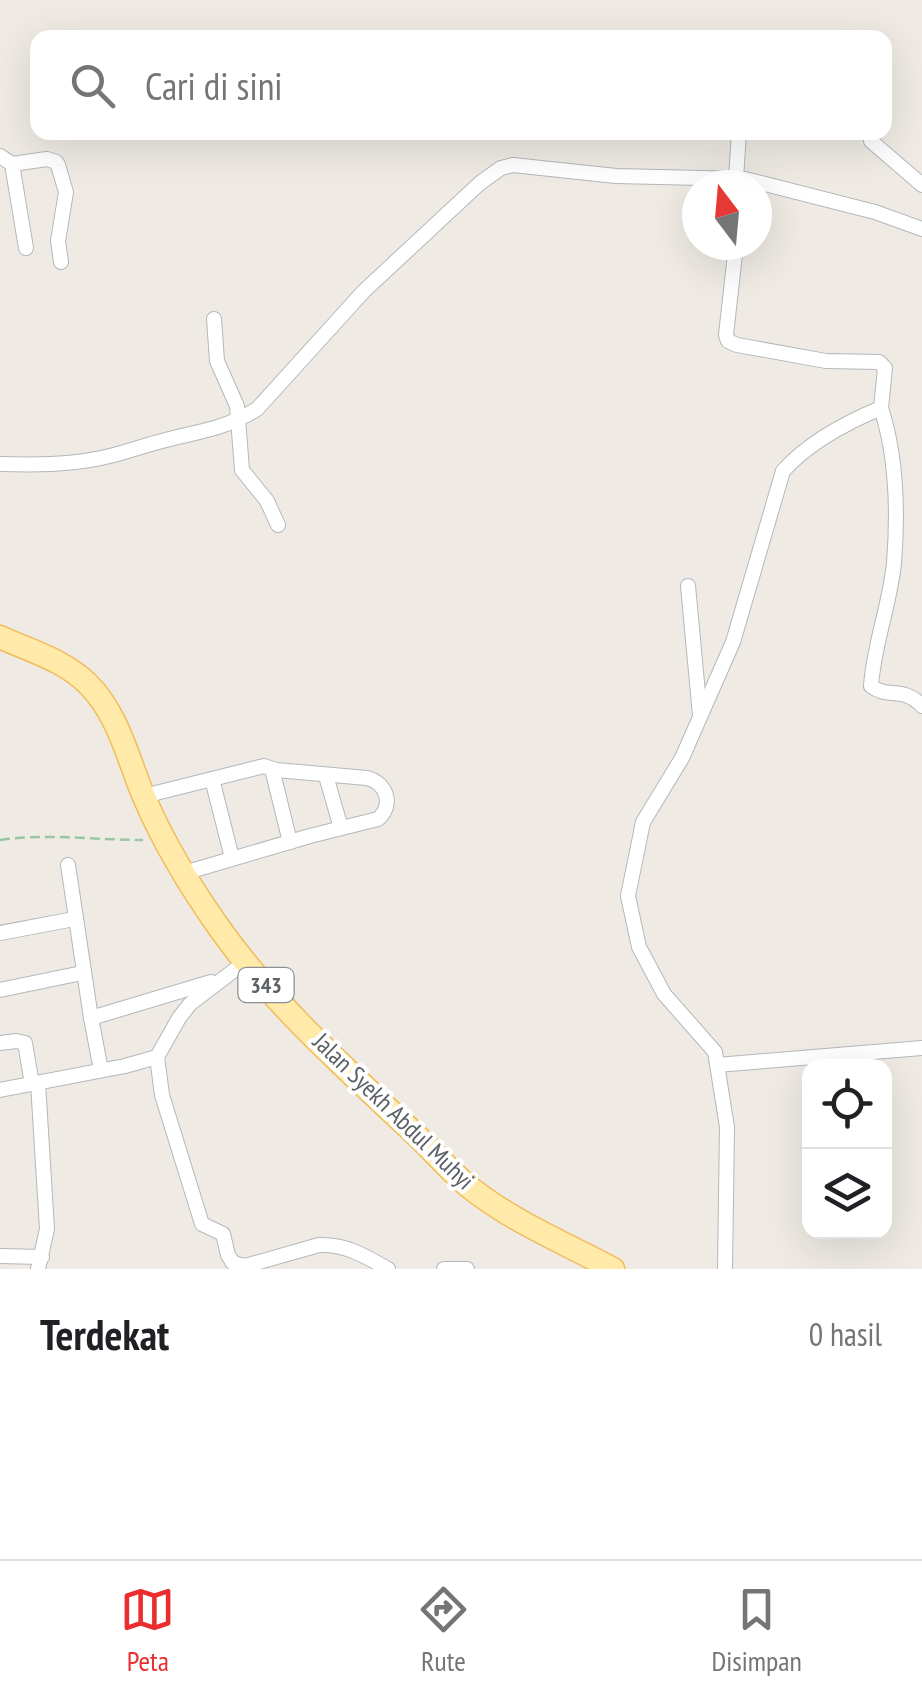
<!DOCTYPE html>
<html lang="id">
<style>
body{margin:0;font-family:"PT Sans Narrow",sans-serif;background:#f6f6f6;color:#202124}
.controls{position:absolute;right:30px;bottom:30px;display:grid;overflow:hidden;border-radius:20px;box-shadow:0 10px 40px #0002}
.controls button{width:90px;height:90px;display:grid;place-items:center;padding:0;border:0;border-bottom:2px solid #e0e0e0;background:#fff;color:#202124;font:50px sans-serif}
.compass{position:absolute;left:682px;top:170px;width:90px;height:90px;border-radius:50%;background:#fff;box-shadow:0 10px 40px #0002;rotate:344deg}
.list{margin:0;padding:0;list-style:none}
h2{display:flex;justify-content:space-between;align-items:center;height:130px;margin:0;padding:0 40px;font-size:42px}
h2 small{font-size:32px;font-weight:400;color:#757577}
.icon{flex:none;width:55px;height:55px;fill:none;stroke:currentColor;stroke-width:2;stroke-linecap:round;stroke-linejoin:round}
.map{position:relative;flex:none;width:922px;height:1269px;overflow:hidden}
.search{position:absolute;background:#fff;box-shadow:0 10px 40px #0002;left:30px;right:30px;top:30px;height:110px;display:flex;align-items:center;gap:25px;box-sizing:border-box;padding:0 35px;border-radius:20px;color:#757577;font-size:38px}
.sheet{height:290px;background:#fff}
nav{display:flex;justify-content:space-around;align-items:center;box-sizing:border-box;height:140px;border-top:2px solid #e0e0e0;background:#fff;font-size:28px;color:#757577}
nav a{display:grid;justify-items:center;gap:5px}
nav .on{color:#ea2e2f}
.map>svg:first-child{display:block}
.lines{fill:none;stroke-linecap:round;stroke-linejoin:round}
.minor-casing{stroke:#b4b7bb;stroke-width:16}
.primary-casing{stroke:#f2bb59;stroke-width:25}
.path{stroke:#99c7a3;stroke-width:2.5;stroke-dasharray:10 5;stroke-linecap:butt}
.minor{stroke:#fff;stroke-width:14}
.primary{stroke:#ffeaa9;stroke-width:22}
.labels{text-anchor:middle;dominant-baseline:central;stroke-width:8;stroke-linejoin:round;paint-order:stroke}
.shield{fill:#fff;stroke:#8d9093;stroke-width:2.5}
.shield-label{font-size:22px;font-weight:bold;fill:#5c6165}
.street-label{font-size:25px;fill:#5c6165;stroke:#fff}
</style>
<div class="map">
<svg width="922" height="1269" viewBox="0 0 922 1269">
<rect width="100%" height="100%" fill="#efebe4"/>
<g class="lines">
<defs>
<g id="minor">
<path d="M871,141L922,185"/>
<path d="M0,156L12,164L26,248"/>
<path d="M12,164L47,159L56,162L58,165L66,192L58,241L61,262"/>
<path d="M736,179L739,132"/>
<path d="M214,319L217,361L237,406L242,470L267,501L278,525"/>
<path d="M881,408C897,457 898,512 894,563C890,604 874,644 871,686C888,699 904,686 922,706"/>
<path d="M0,464C34,465 68,465 101,458C122,454 142,446 162,441C199,431 223,430 257,409L364,291L480,183L501,168L513,165L616,176L745,179L875,212L922,229"/>
<path d="M688,586L700,715"/>
<path d="M272,769L290,842"/>
<path d="M326,776L341,828"/>
<path d="M212,779L232,858"/>
<path d="M144,796L264,766L276,770L367,778C387,783 394,805 378,819L310,836L184,873"/>
<path d="M68,865L91,1018L211,982"/>
<path d="M0,933L74,919"/>
<path d="M0,990L82,973"/>
<path d="M91,1018L101,1070"/>
<path d="M0,1043L16,1041L25,1043L32,1084"/>
<path d="M157,1057L162,1095L202,1224L223,1234L228,1255L233,1263L245,1266L319,1245C346,1244 365,1256 388,1269"/>
<path d="M717,1065L922,1048"/>
<path d="M0,1090L125,1066L157,1057L179,1018L190,1004L245,962"/>
<path d="M0,1256L42,1257"/>
<path d="M38,1269L47,1229L38,1083"/>
<path d="M444,1269H467"/>
<path d="M725,1269L727,1127L715,1052L664,994L639,947L628,896L643,822L682,758L733,642L783,471C809,442 845,423 881,408L885,368L879,362L826,361L737,345L728,341L726,335L736,245"/>
</g>
<path id="primary" d="M0,637C30,651 62,659 87,683C118,713 128,759 144,797C164,844 191,888 220,929C274,1005 346,1069 414,1133C432,1150 449,1170 468,1186C511,1221 565,1243 613,1269"/>
</defs>
<use href="#minor" class="minor-casing"/>
<use href="#primary" class="primary-casing"/>
<path class="path" d="M0,840C47,833 95,840 143,840"/>
<use href="#minor" class="minor"/>
<use href="#primary" class="primary"/>
</g>
<g class="labels">
<rect class="shield" x="238.5" y="968" width="55" height="34" rx="8"/>
<g class="shield-label">
<text x="266" y="985">343</text>
</g>
<g class="street-label">
<text transform="translate(394 1111) rotate(44)">Jalan Syekh Abdul Muhyi</text>
</g>
</g>
</svg>
<div class="controls">
<button><svg class="icon" aria-label="locate" viewBox="0 0 24 24"><circle cx="12" cy="12" r="6"/><path d="M12 2v4M12 18v4M2 12h4M18 12h4"/></svg></button>
<button><svg class="icon" aria-label="layers" viewBox="0 0 24 24"><path d="M12 4l9 5-9 5-9-5zM3 14l9 5 9-5"/></svg></button>
</div>
<svg class="compass" viewBox="-18 -18 36 36"><path d="M0-13l5 13h-10z" fill="#e53935"/><path d="M0 13l5-13h-10z" fill="#757577"/></svg>
<div class="search"><svg class="icon" aria-label="search" viewBox="0 0 24 24"><circle cx="10" cy="10" r="6"/><path d="M15 15l6 6"/></svg>Cari di sini</div>
</div>
<section class="sheet">
<h2>Terdekat<small>0 hasil</small></h2>
<ul class="list">
</ul>
</section>
<nav>
<a class="on"><svg class="icon" aria-label="map" viewBox="0 0 24 24"><path d="M3 6l6-2 6 2 6-2v14l-6 2-6-2-6 2zM9 4v14M15 6v14"/></svg>Peta</a>
<a><svg class="icon" aria-label="directions" viewBox="0 0 24 24"><path d="M12 3l9 9-9 9-9-9zM9 14v-3h6M13 9l2 2-2 2"/></svg>Rute</a>
<a><svg class="icon" aria-label="saved" viewBox="0 0 24 24"><path d="M7 4h10v16l-5-4-5 4z"/></svg>Disimpan</a>
</nav>
